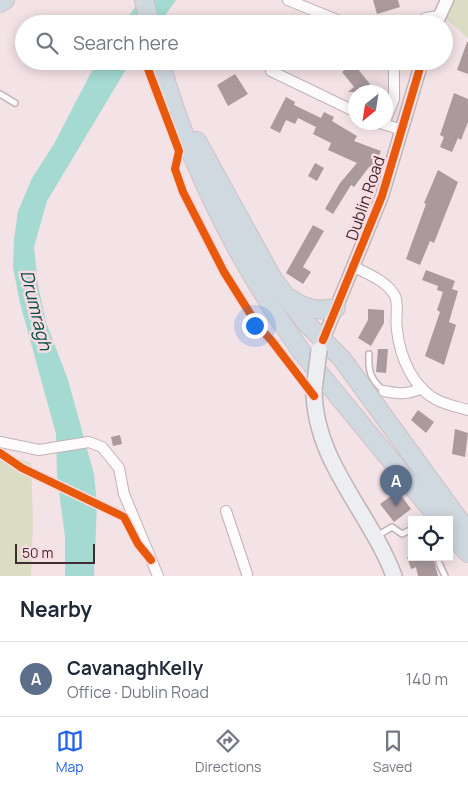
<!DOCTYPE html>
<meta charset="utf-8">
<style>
body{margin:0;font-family:Manrope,sans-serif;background:#f6f6f7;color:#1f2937}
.controls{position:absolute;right:15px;bottom:15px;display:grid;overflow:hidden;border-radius:0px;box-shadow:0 2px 12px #0003}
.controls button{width:45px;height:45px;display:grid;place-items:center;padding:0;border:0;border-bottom:1px solid #e0e1e3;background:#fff;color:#1f2937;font:25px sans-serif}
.compass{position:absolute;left:348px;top:85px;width:45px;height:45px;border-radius:50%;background:#fff;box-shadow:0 2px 12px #0003;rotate:210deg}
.scale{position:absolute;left:15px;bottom:12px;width:80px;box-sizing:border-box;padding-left:5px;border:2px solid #3f2c31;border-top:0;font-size:14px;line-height:18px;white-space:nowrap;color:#3f2c31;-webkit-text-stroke:4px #fadbe2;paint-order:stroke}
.you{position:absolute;left:254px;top:325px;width:18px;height:18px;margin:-12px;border:4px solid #fff;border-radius:50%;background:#1a73e8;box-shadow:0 0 0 8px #1a73e833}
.badge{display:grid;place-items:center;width:32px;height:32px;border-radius:50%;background:#2563eb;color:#fff;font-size:16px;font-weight:700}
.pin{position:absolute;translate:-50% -41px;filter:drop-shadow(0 1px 2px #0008)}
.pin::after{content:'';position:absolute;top:26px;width:18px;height:15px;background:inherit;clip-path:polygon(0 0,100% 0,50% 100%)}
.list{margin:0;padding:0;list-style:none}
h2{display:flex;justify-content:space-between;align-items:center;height:65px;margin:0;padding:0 20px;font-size:21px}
h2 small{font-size:16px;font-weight:400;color:#747a83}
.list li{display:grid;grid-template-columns:32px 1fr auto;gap:15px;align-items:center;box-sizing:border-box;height:75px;padding:0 20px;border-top:1px solid #e0e1e3}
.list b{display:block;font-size:19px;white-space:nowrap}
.list p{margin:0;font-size:16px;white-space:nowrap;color:#747a83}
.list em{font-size:16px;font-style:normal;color:#747a83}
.icon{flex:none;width:28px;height:28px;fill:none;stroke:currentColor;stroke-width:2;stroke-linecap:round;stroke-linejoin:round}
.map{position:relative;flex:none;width:468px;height:576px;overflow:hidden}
.search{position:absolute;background:#fff;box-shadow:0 2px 12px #0003;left:15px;right:15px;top:15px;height:55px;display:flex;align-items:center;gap:12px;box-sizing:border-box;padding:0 18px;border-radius:28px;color:#747a83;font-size:19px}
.sheet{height:140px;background:#fff}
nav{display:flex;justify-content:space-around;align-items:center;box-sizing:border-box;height:70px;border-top:1px solid #e0e1e3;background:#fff;font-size:14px;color:#747a83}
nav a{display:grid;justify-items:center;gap:2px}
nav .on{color:#2563eb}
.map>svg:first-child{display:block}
.green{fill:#dadcc3}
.water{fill:#a4dad1}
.building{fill:#aa9a9e}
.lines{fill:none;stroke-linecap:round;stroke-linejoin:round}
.service-casing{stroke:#c2b2b6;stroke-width:8}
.minor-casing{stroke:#c2b2b6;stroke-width:12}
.tertiary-casing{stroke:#c2b2b6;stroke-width:15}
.secondary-casing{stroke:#c2b2b6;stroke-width:18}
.trunk-casing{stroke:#cdc2c5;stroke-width:20}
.service{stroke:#fdfbfb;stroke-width:5}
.minor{stroke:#fdfbfb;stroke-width:10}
.tertiary{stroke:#fdfbfb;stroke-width:12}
.secondary{stroke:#eceef1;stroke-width:15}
.trunk{stroke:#d0d8e0;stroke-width:18}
.secondary-bridge-casing{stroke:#c2b2b6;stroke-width:18;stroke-linecap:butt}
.secondary-bridge{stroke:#eceef1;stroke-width:15}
.cycleway-casing{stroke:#fadbe2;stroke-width:11}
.cycleway{stroke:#e8590c;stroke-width:8}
.labels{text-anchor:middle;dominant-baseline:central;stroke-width:5;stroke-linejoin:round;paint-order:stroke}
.street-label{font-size:16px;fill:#3f2c31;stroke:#fadbe2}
.water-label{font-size:18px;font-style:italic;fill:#025048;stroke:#fadbe2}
</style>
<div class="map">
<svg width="468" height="576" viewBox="0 0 468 576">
<rect width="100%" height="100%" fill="#f3e2e6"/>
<g class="green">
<path d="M447,0H468V38L440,13Z"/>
<path d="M0,453L31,463L33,521L31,576H0Z"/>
</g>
<g class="water">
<path d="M140,0H176L159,24H123Z"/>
<path d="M97,61H131L47,201L34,247L38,285L46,322L68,380L94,474L97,504L94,576H65V537L57,476L56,434L20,303L13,268L14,239L18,211L32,178L54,144Z"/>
</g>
<g class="building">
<path d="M373,0H398L400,7L377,14Z"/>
<path d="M467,42H468V74L457,70Z"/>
<path d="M353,63L370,84L368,86L370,89L365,92H348L354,87L342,72Z"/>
<path d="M235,74L248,94L228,106L217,85Z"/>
<path d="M454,93L468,99V122L461,140L458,138L452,152L440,147L444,137L440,135Z"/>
<path d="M286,97L295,102L294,105L321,118L324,112L334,117L332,121L357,136L354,141L381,151L374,169L369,167L354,187L351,185L333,214L325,209L340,183L357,163L328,150L331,143L313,134L316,127L298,118L295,124L286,120L280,133L270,128Z"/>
<path d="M315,163L324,168L317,181L308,176Z"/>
<path d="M438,170L458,182L434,243L430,241L420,265L406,259L426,204L424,203Z"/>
<path d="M313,225L324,231L303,267L311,272L303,284L286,273Z"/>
<path d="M426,270L455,281L452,289L458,291L449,322L456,325L444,365L425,356L440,312L437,310L443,292L437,290L438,286L422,280Z"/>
<path d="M368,309L384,310V323L371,346L358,338L368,320Z"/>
<path d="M378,349H388L386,373L376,372Z"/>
<path d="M418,410L434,422L426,433L411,420Z"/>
<path d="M455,429L468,433L465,457L452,454Z"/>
<path d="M120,435L122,444L113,446L111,437Z"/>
<path d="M398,491L411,509L394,522L380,504Z"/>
<path d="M407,557H433L438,576H418L416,567L411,569Z"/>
</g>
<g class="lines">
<defs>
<g id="service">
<path d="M0,94L15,103"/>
<path d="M369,354C368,371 370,379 384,391"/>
<path d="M377,536L392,527L402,534L412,529"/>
<path d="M439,563L445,576"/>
</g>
<g id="minor">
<path d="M288,0L347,24"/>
<path d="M414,24L426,18L439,16"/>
<path d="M271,71L356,112"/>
<path d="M386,119L394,99V61"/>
<path d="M377,122L402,130"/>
<path d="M354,267C368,274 387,281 395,296C399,305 395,321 397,330C400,357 413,389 439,401C448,405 458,407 468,410"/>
<path d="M384,391C399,394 407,395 422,388"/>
<path d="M0,442L39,450L89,442L102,447L119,468L124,494L158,576"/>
<path d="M226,511L247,574"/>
</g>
<g id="tertiary">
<path d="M436,24L447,0"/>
<path d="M323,340L382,196L422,61"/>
</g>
<path id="secondary" d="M314,390C314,461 370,512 394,576"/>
<g id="trunk">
<path d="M144,0L150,24"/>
<path d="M0,3L5,0"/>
<path d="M160,61C189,165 239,263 301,351L440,520"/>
<path d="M197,141L273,279L306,323L342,359L468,532"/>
<path d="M291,299C307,310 317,311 336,308"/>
<path d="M449,531L468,553"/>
</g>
</defs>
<use href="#service" class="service-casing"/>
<use href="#minor" class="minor-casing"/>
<use href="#tertiary" class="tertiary-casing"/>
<use href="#secondary" class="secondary-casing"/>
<use href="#trunk" class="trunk-casing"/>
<use href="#service" class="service"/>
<use href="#minor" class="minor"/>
<use href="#tertiary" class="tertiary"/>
<use href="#secondary" class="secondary"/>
<use href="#trunk" class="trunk"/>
<defs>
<path id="secondary-bridge" d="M314,390L319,350"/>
</defs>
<use href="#secondary-bridge" class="secondary-bridge-casing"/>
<use href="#secondary-bridge" class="secondary-bridge"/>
<defs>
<g id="cycleway">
<path d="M145,61L179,151L175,169L183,192L224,272L258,326L271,340L314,396"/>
<path d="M323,340L382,196L422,61"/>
<path d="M0,453L22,468L124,517L138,544L151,560"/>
</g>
</defs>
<use href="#cycleway" class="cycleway-casing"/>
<use href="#cycleway" class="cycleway"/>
</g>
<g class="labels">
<g class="street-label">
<text transform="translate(365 198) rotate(-71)">Dublin Road</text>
</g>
<g class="water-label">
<text transform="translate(37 310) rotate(76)">Drumragh</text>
</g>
</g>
</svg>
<div class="controls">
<button><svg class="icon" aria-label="locate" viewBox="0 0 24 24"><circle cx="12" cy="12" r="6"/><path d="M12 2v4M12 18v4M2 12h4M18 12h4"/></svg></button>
</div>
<svg class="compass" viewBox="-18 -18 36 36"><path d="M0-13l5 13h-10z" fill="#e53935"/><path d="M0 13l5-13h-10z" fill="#747a83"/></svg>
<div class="scale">50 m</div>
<div class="you"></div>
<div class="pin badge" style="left:396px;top:506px;background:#5c6f8a">A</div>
<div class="search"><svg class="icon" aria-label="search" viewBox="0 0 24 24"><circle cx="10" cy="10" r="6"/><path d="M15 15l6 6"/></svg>Search here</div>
</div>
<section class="sheet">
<h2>Nearby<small></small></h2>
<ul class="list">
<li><span class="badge" style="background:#5c6f8a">A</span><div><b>CavanaghKelly</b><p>Office · Dublin Road</p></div><em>140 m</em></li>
</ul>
</section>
<nav>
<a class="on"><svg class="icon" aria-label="map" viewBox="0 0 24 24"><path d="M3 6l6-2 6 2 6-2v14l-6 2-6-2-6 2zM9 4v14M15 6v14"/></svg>Map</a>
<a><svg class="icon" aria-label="directions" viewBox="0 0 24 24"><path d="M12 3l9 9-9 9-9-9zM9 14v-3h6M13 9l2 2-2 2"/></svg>Directions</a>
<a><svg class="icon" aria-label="saved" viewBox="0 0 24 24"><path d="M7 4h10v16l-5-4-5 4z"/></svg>Saved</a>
</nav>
